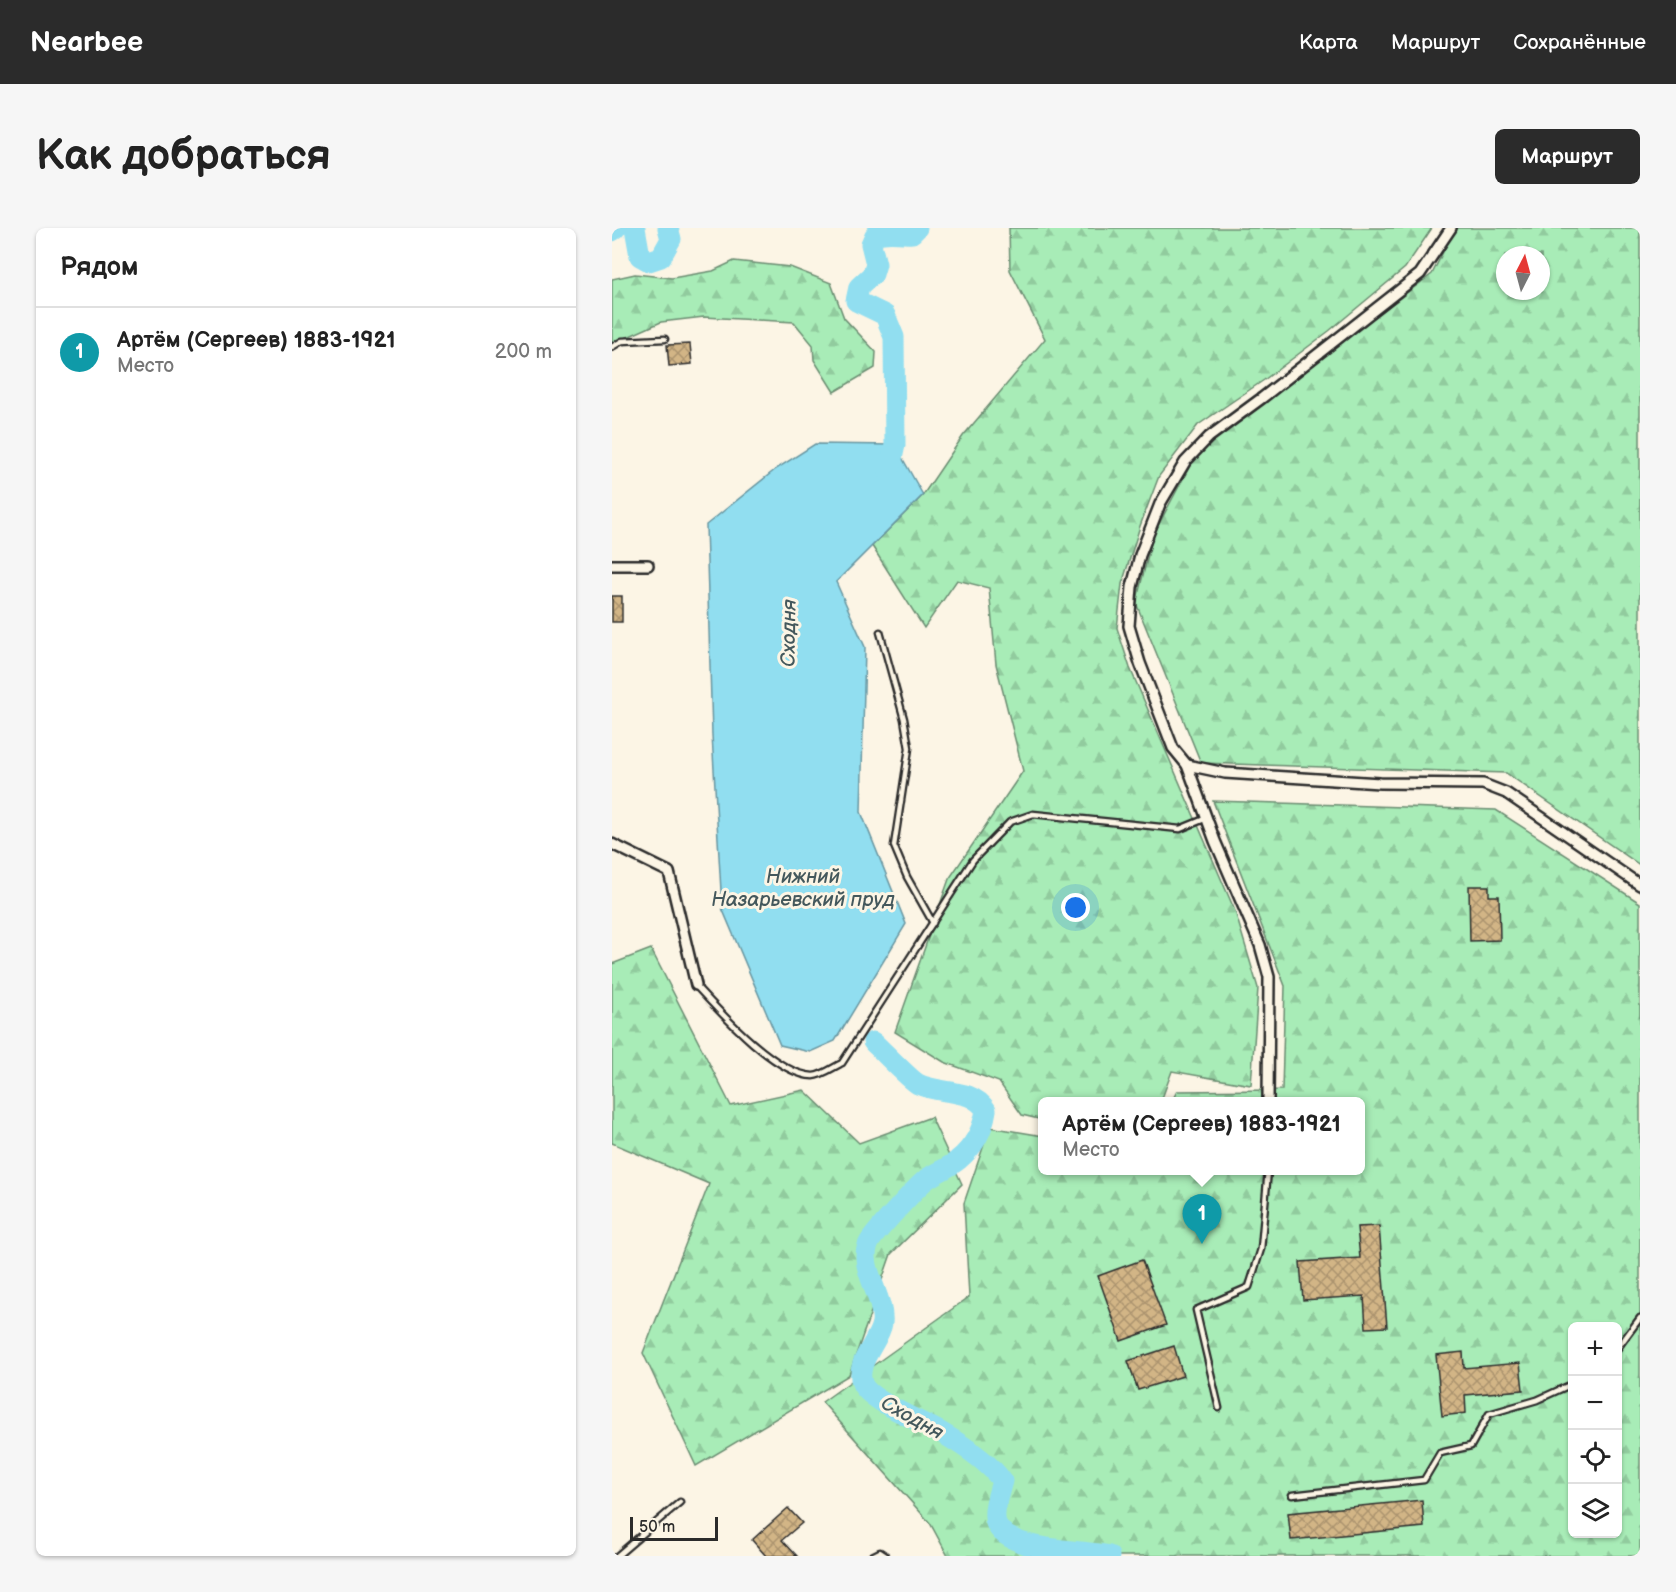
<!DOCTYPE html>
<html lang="ru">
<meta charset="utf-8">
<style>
body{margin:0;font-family:"Balsamiq Sans",sans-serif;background:#f6f6f6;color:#222}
.controls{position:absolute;right:18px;bottom:18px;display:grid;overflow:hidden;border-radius:9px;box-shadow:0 2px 4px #0004}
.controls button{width:54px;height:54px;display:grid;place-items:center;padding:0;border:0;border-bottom:2px solid #e0e0e0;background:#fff;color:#222;font:30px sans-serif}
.compass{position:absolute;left:884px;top:18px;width:54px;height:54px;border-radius:50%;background:#fff;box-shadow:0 2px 4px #0004;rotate:6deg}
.scale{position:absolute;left:18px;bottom:15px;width:88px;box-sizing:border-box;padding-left:6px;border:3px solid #2b2b2b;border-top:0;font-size:16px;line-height:21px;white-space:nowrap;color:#2b2b2b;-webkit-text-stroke:4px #fcf5e5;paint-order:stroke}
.you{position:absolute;left:464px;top:680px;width:21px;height:21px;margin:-15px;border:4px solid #fff;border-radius:50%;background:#1a73e8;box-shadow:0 0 0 9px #1a73e833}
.badge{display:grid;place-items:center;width:39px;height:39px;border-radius:50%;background:#2b2b2b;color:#fff;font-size:20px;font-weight:700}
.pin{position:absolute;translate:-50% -50px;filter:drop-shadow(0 2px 3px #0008)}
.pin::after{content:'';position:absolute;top:32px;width:21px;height:18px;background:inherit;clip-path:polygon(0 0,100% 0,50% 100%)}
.popup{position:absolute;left:426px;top:869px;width:327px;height:78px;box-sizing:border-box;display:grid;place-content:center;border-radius:9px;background:#fff;filter:drop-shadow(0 2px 4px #0005);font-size:20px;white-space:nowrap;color:#767676}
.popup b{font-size:22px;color:#222}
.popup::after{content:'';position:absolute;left:50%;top:100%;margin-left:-12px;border:12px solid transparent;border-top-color:#fff}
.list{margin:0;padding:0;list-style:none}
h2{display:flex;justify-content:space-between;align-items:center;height:78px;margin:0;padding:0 24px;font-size:26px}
h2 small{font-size:20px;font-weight:400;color:#767676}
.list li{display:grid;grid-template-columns:39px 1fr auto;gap:18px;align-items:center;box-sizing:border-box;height:90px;padding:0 24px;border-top:2px solid #e0e0e0}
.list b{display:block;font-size:22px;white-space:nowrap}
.list p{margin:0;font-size:20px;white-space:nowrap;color:#767676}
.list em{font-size:20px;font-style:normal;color:#767676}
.icon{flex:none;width:33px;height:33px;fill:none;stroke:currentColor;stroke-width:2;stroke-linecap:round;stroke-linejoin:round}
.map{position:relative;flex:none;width:1028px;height:1328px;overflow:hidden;border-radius:9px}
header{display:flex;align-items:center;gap:36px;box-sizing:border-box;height:84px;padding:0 30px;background:#2b2b2b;color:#fff}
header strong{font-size:28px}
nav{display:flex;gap:33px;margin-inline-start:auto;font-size:21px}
.intro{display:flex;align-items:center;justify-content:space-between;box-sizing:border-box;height:144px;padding:0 36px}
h1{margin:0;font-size:42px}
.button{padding:15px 27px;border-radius:9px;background:#2b2b2b;color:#fff;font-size:21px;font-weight:700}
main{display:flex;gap:36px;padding:0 36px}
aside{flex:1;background:#fff;border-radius:9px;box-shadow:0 2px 4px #0004}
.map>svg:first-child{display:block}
.forest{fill:url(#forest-firs);stroke:#6a8c71;stroke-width:1.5;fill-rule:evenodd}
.water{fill:#91def0;stroke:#6896a1;stroke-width:1.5}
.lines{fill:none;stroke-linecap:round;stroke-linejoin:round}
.river{stroke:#91def0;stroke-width:21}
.building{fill:url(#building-cross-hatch);stroke:#2b2b2b;stroke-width:1.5}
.lane-casing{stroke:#2b2b2b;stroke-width:9}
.street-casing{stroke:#2b2b2b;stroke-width:14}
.lane{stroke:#fcf5e5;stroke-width:4.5}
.street{stroke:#fcf5e5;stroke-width:9}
.labels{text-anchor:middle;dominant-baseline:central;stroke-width:6;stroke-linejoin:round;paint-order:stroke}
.water-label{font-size:20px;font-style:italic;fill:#44585c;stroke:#fcf5e5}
</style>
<header>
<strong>Nearbee</strong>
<nav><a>Карта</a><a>Маршрут</a><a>Сохранённые</a></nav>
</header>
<div class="intro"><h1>Как добраться</h1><a class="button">Маршрут</a></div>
<main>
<aside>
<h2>Рядом<small></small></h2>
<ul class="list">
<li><span class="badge" style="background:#0f9aa8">1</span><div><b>Артём (Сергеев) 1883-1921</b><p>Место</p></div><em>200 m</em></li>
</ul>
</aside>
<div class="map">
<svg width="1028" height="1328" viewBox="0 0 1028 1328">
<defs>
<pattern id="forest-firs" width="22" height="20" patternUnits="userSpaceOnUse" patternTransform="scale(1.5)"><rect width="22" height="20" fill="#a8ecb7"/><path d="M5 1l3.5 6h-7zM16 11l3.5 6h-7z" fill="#91cb9e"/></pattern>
<pattern id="building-cross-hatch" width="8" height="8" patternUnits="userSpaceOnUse" patternTransform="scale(1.5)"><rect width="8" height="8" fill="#d2b586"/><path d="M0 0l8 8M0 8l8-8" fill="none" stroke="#ab936e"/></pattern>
</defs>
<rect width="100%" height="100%" fill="#fcf5e5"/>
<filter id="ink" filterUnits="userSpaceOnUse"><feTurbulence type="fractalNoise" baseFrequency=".0167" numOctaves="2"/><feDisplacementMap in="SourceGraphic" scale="12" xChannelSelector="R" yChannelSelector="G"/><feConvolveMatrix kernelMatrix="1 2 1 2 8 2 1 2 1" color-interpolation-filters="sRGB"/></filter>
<g filter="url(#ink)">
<g class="forest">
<path d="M397,0H820L793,40L717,103L652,152L586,197L547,248L528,298L510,356L505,400L518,440L623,683L646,760L639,857L560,843L549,873L431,874V892L410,887L387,854L332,834L283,804L337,651L411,543L384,436L377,360L345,352L312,400L260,318L311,267L351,208L433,111L398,42Z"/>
<path d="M843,0H1028V637L894,545L589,535L524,375L541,307L587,221L820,46ZM893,27H929V63H893Z"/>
<path d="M122,33L178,39L219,55L232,90L264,124L263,140L222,164L202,132L201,117L182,94L92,89L49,94L11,111L0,114V51L23,46L60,50L101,43Z"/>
<path d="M601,573L884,582L1028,675V1328H336L318,1295L210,1174L357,1069L352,975L378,899L431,908V942H749V874L560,873L565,863L670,862L673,758ZM960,1098H1005V1306H960Z"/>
<path d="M39,721L119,878L192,862L247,915L319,889L350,956L279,1026L237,1147L84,1238L31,1125L97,956L0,915V736Z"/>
</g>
<path class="water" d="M203,216L283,217L311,267L224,354L253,419L249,584L294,696L223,813L198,824L168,817L110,680L100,507L94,297L164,241Z"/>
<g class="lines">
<g class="river">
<path d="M23,0L28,28L37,33L49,29L59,11L56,0"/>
<path d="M0,3L4,0"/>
<path d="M277,244L283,217L282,109L273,87L244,73L247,59L261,46L264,36L259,16L263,7C275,2 287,6 300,5L305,0"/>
<path d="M261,814C271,823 297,851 306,856C329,867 359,859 374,882C371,902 362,919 346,932C337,940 324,944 315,951C307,956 260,1008 257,1015C245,1038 273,1069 270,1095C267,1114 243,1134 250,1155C255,1172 313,1195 330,1205C349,1216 378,1235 390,1253C387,1265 380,1283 384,1295C395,1325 471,1321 497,1328"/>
</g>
</g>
<g class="building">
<path d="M78,116L80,136L57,138L55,117Z"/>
<rect x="0" y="368" width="10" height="26"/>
<path d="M857,658H877V668H887L888,712L858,713Z"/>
<path d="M767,998L775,1099L754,1100L752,1068L691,1072L688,1034L748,1030L745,999Z"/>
<path d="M530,1032L554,1097L509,1113L486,1048Z"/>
<path d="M562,1118L571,1148L526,1162L516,1133Z"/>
<path d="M851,1124L852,1140L908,1135L911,1162L853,1167L854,1185L830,1188L824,1127Z"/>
<path d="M810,1272L812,1299L679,1312L676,1285Z"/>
<path d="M176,1280L190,1295L170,1312L185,1328H154L140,1312Z"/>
</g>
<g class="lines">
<defs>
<g id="lane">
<path d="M0,119L10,113L53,111"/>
<path d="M268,404L292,491L297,520L282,618L295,649L321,695"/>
<path d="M84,758C108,784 164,847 201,848C209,848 222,839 230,835L361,632L398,594L421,586L568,601L595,590"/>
<path d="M1005,1121L1028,1090"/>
<path d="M607,1180L584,1082L637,1059L649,1021L656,942"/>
<path d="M680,1267L812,1252L828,1225L859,1218L877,1186L925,1172L960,1156"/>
<path d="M5,1328L68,1274"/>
<path d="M260,1328L268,1324L274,1328"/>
</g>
<g id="street">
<path d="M0,337H36"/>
<path d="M575,537L613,545L768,555L871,556L894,565L1028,657"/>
<path d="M0,616L57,644L84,757"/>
<path d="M656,874L657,749L648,717L603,613L575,537L561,520L528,435L517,398L520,359L528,327L548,276L573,234L597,209L650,170L808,46L839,0"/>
</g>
</defs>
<use href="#lane" class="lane-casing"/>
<use href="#street" class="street-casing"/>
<use href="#lane" class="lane"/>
<use href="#street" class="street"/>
</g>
</g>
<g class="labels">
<g class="water-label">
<text transform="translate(177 405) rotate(-89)">Сходня</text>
<text x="191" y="649">Нижний<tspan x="191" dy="23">Назарьевский пруд</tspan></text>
<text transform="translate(300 1190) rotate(29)">Сходня</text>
</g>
</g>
</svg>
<div class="controls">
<button>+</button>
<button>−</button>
<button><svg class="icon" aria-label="locate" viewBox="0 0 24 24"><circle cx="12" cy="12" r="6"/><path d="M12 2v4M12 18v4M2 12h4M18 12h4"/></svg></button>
<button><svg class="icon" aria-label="layers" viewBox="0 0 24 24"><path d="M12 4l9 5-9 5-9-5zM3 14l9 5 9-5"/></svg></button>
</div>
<svg class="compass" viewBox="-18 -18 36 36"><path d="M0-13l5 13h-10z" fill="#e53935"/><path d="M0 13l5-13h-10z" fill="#767676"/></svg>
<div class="scale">50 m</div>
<div class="you"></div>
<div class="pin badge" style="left:590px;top:1016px;background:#0f9aa8">1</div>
<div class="popup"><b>Артём (Сергеев) 1883-1921</b>Место</div>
</div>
</main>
